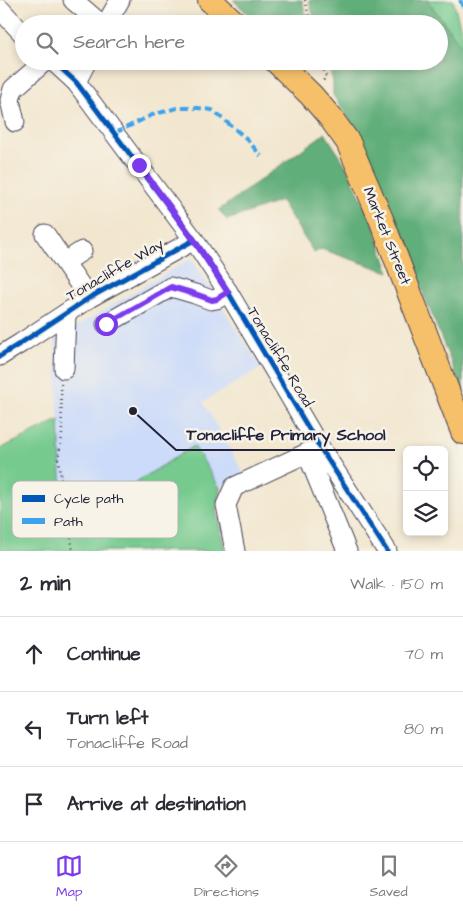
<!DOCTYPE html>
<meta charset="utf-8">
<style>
body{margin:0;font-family:"Architects Daughter",sans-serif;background:#f7f7f7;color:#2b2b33}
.controls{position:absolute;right:15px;bottom:15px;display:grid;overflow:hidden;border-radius:8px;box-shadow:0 2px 8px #0003}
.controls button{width:45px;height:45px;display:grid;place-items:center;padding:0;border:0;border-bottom:1px solid #e1e1e2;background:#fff;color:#2b2b33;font:25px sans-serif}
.stop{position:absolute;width:15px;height:15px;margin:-11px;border:4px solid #7c3aed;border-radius:50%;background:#fff}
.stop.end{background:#7c3aed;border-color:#fff;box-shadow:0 1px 5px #0008}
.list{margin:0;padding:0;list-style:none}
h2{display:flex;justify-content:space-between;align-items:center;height:65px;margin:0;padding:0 20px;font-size:21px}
h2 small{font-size:16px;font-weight:400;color:#7c7c81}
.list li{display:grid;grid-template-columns:32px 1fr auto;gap:15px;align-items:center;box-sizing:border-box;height:75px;padding:0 20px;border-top:1px solid #e1e1e2}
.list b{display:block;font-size:19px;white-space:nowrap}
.list p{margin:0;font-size:16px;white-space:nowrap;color:#7c7c81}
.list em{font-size:16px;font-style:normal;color:#7c7c81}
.icon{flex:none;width:28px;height:28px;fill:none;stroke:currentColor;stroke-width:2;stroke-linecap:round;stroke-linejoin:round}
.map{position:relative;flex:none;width:463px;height:551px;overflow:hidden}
.search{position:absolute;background:#fff;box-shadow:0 2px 8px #0003;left:15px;right:15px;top:15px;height:55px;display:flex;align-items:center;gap:12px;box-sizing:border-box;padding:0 18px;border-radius:28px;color:#7c7c81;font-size:19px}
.sheet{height:290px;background:#fff}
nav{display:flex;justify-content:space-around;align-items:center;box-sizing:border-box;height:70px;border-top:1px solid #e1e1e2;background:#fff;font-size:14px;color:#7c7c81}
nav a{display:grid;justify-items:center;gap:2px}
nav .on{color:#7c3aed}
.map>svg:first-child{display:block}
.built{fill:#ccdbf9}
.green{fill:#76ca8e;stroke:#4c7664}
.forest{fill:#60ae79;stroke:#41685a}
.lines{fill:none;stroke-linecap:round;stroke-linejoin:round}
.minor-casing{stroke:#413f51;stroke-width:21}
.major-casing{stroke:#413f51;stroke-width:26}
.path{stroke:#413f51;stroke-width:2.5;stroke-dasharray:1 4;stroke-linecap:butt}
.minor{stroke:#fff;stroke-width:19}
.major{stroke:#f6c06b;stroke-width:24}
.quiet{stroke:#3ea2ec;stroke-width:4;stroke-dasharray:8 4;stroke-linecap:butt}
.cycleway-casing{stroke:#f7f3e8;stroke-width:8}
.cycleway{stroke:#0057b8;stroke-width:5}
.route{stroke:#7c3aed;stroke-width:6}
.labels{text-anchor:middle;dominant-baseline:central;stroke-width:5;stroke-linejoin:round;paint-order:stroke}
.street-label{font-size:15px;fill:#22223b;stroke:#f7f3e8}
.key{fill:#f7f3e8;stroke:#b7b4b4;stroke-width:1}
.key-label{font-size:14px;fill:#22223b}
.leader{fill:none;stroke:#22223b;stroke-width:2}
.callout-dot{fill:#22223b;stroke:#f7f3e8;stroke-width:2}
.callout-label{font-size:16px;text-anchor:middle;font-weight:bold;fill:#22223b;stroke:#f7f3e8;stroke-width:5;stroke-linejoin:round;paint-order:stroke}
</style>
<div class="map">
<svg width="463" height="551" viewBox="0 0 463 551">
<rect width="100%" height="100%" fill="#f7f3e8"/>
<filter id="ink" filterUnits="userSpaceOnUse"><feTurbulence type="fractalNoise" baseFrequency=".02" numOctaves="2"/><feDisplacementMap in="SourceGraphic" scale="10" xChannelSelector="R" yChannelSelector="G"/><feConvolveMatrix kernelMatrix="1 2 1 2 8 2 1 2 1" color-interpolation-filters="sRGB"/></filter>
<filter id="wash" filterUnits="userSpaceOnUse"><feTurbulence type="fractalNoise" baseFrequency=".0096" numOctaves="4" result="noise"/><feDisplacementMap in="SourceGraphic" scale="20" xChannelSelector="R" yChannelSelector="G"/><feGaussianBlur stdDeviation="1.12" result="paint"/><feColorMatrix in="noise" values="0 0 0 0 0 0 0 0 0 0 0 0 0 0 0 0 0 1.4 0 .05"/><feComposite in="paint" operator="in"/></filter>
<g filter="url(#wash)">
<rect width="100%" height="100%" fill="#f2e6ce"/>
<path class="built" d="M191,258L261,368L203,402L244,474L220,488L216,511L225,551H80L61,477L55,340L72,329Z"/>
<g class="green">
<path d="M427,0H453L463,36V48Z"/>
<path d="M59,420L61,477L73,521L194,446L220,488L216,511L225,551H0V496L1,495L0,487V449Z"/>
</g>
<g class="forest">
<path d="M233,0H302L308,24H259Z"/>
<path d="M309,0H427L463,48V392L360,136L333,95V81L327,61H439V24H316Z"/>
<path d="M325,133L346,166L373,223L389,272L321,249L314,253L281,201L227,220L219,210Z"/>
</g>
</g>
<g filter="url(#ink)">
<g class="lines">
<defs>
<g id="minor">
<path d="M73,0L101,24"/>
<path d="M0,9L24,35"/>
<path d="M106,24L120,0"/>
<path d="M53,61L76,82L194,240L228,292L319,446L387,551"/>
<path d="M76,82L87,61"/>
<path d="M15,122L10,100L13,89L45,61"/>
<path d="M45,234L89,298"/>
<path d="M65,262L82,251"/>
<path d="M106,324L171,287L195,294L211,300L217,299L228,292"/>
<path d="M0,356L21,343L89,298L194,240"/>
<path d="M64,369L66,314"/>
<path d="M307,453L347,551"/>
<path d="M235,551L226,505L234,487L307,453L319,446"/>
</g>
<g id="major">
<path d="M210,0L236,24"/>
<path d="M276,61L311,95L330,117L348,142L381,219L463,432"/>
</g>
</defs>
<use href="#minor" class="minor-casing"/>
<use href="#major" class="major-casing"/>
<g class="path">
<path d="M305,0L311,24"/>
<path d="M321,61L326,77L323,81"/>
<path d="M61,384L62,437L58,459L73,551"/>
</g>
<use href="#minor" class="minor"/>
<use href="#major" class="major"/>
<g class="quiet">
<path d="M460,0L463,7"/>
<path d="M115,133L152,115L177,108H198L212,110L247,139L261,156"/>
</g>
<defs>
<g id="cycleway">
<path d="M53,61L76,82L194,240L228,292L319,446L387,551"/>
<path d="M0,356L21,343L89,298L194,240"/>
</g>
</defs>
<use href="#cycleway" class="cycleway-casing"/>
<use href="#cycleway" class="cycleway"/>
</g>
</g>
<g class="lines" filter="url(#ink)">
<path class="route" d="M106,324L171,287L195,294L212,300L217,299L228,292L194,240L139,165"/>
</g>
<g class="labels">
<g class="street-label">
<text transform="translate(387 236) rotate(68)">Market Street</text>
<text transform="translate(115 270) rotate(-30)">Tonacliffe Way</text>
<text transform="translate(280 357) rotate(59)">Tonacliffe Road</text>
</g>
</g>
<rect x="12" y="481" width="166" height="57" rx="8" class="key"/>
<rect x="22" y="495" width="23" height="7" fill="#0057b8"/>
<rect x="22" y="518" width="23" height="6" fill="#3ea2ec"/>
<g class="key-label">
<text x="54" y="503">Cycle path</text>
<text x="54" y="526">Path</text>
</g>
<path class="leader" d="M133 411L176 450H395"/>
<circle class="callout-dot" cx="133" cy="411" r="5"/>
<g class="callout-label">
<text x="286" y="440">Tonacliffe Primary School</text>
</g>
</svg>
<div class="controls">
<button><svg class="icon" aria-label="locate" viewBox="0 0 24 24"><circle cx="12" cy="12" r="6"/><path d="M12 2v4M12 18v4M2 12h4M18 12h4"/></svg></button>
<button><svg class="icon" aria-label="layers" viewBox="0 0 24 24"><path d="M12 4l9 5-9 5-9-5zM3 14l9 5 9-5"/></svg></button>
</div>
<div class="stop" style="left:106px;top:324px"></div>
<div class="stop end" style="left:139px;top:165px"></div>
<div class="search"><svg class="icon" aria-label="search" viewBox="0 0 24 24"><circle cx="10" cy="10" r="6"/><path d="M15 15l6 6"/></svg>Search here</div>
</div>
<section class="sheet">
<h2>2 min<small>Walk · 150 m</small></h2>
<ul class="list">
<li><svg class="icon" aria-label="ahead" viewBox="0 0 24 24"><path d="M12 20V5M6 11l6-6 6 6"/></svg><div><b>Continue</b></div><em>70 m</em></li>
<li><svg class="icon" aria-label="left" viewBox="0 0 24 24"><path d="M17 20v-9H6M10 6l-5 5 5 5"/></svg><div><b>Turn left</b><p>Tonacliffe Road</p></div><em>80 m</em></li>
<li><svg class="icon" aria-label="arrive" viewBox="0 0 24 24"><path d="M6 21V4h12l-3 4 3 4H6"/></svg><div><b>Arrive at destination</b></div></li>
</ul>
</section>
<nav>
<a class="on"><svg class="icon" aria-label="map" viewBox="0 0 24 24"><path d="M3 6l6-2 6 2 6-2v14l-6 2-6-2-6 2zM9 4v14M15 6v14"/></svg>Map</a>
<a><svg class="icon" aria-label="directions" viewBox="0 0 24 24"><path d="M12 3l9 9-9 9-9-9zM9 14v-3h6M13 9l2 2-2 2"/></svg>Directions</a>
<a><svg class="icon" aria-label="saved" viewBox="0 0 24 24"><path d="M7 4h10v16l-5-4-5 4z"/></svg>Saved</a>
</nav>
